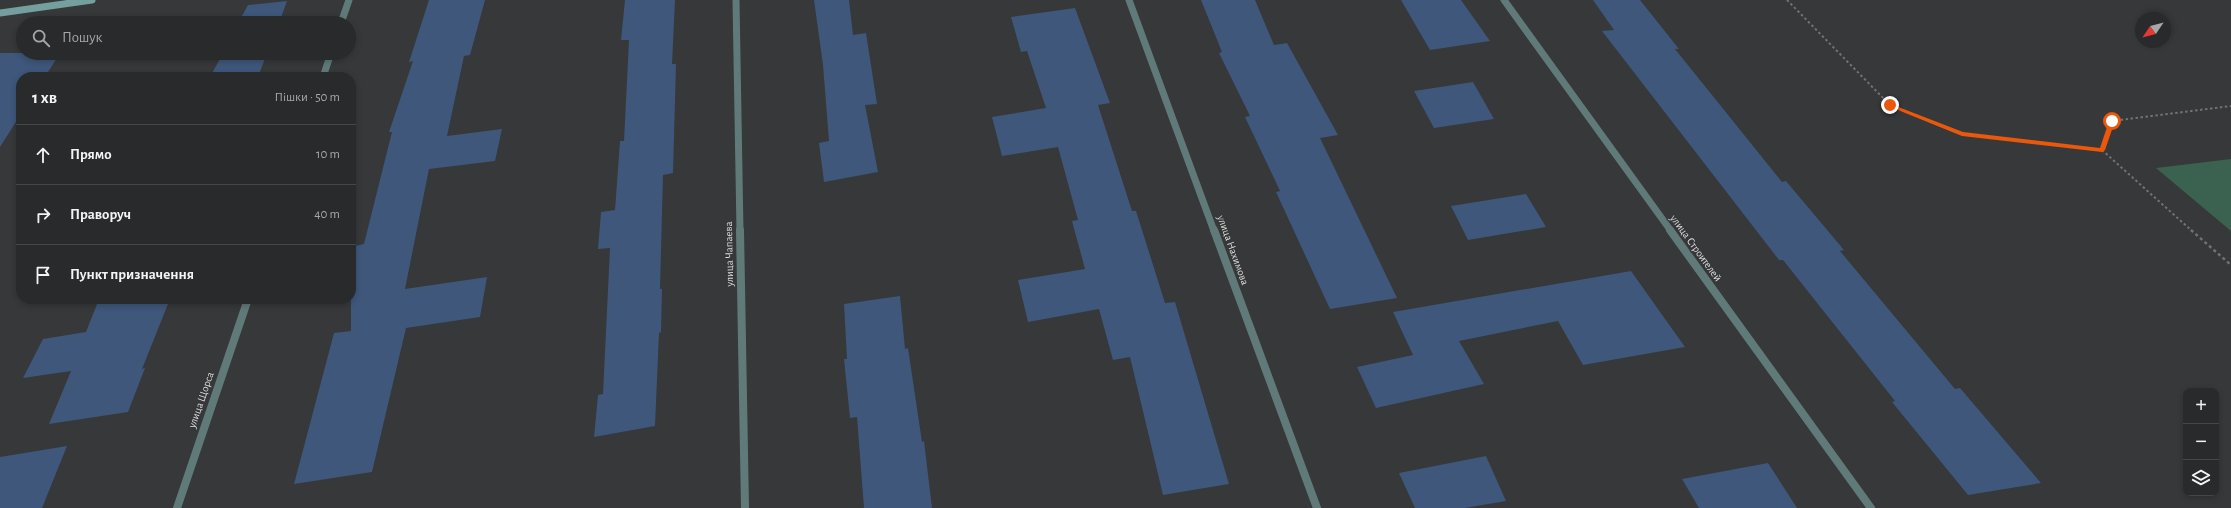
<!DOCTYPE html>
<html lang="uk">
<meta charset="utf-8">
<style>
body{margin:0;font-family:"Alegreya Sans",sans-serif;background:#343637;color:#f1f3f6}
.controls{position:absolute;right:12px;bottom:12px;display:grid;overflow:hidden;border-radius:8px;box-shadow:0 2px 6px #0003}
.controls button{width:36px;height:36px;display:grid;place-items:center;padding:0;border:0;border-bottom:1px solid #444647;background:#282a2b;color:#f1f3f6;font:20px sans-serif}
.compass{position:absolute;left:2135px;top:12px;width:36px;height:36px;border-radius:50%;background:#282a2b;box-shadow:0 2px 6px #0003;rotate:235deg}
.stop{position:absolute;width:12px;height:12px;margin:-9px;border:3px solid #ea580c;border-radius:50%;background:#fff}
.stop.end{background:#ea580c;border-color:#fff;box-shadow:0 1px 4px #0008}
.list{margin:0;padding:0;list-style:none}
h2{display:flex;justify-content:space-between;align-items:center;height:52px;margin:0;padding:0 16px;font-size:17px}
h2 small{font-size:13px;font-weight:400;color:#a5a7a9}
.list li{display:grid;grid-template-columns:26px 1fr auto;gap:12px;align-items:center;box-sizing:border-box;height:60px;padding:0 16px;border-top:1px solid #444647}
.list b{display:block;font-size:15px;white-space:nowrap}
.list em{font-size:13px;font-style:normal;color:#a5a7a9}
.icon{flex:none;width:22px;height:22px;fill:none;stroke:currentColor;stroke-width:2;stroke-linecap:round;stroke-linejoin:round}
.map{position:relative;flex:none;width:2231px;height:508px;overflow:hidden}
.search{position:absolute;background:#282a2b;box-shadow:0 2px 6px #0003;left:16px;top:16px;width:340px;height:44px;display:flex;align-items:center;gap:10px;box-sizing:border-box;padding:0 14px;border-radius:22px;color:#a5a7a9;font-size:15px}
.panel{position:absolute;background:#282a2b;box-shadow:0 2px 6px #0003;left:16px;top:72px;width:340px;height:232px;border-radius:16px}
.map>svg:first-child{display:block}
.green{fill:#3b6150}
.building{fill:#3e577b}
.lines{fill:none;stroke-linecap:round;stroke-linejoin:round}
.path-far1{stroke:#707273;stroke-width:2;stroke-dasharray:2.5 2.5;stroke-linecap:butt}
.path{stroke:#707273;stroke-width:2.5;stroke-dasharray:3 3;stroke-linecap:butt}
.street-far1{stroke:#607a7a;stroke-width:7}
.street{stroke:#607a7a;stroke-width:8}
.secondary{stroke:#759f9f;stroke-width:7}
.route{fill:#ea580c}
.labels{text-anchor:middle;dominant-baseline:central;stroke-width:3;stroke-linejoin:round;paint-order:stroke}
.street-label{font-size:11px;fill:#dadbdc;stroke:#363839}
</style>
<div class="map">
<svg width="2231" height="508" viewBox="0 0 2231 508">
<rect width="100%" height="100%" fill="#363839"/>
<path class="green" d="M2231,159V231L2156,168Z"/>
<g class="building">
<path d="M429,0H485L470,55L464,56L447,136L502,129L495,161L429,169L405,289L487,277L480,317L406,328L372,472L294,484L334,333L351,331V263L355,246L364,244L392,132H389L413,61L409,62Z"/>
<path d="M625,0H675L672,64H676L673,173L663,175L660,289H662L661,332L659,333L655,426L594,437L598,395L603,394L610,248L598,249L601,212L615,210L620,141H624L629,40H621Z"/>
<path d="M814,0H849L853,35L866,33L877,104L865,105L878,172L824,182L819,143L829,141L823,65Z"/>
<path d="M1201,0H1255L1274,45L1287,43L1338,135L1320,138L1397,298L1330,309L1276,192L1280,191L1245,117L1250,116L1219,53L1222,52Z"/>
<path d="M1401,0H1461L1490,41L1430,50Z"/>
<path d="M1593,0H1640L1679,49H1675L1782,182L1786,181L1844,250L1840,251L1955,389L1960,388L2041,483L1968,495L1892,402L1895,401L1783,260H1779L1602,31L1614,30Z"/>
<path d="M287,1L279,23H238L248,5Z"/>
<path d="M1075,8L1110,103L1098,105L1132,211H1136L1165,303L1175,302L1229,484L1163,495L1130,357L1113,360L1099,309L1028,322L1018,280L1085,269L1072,221L1078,220L1058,147L1002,156L992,117L1046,108L1027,51L1021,52L1011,17Z"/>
<path d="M0,53H60L45,77H21V114L0,147Z"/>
<path d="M223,53H267L258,77H210Z"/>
<path d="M1473,82L1494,119L1434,128L1414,91Z"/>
<path d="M1526,194L1546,227L1468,240L1451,206Z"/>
<path d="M1631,271L1685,347L1583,365L1558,321L1459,341L1484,384L1376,408L1357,367L1413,355L1393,312Z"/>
<path d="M900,296L905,349L908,348L922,442L924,441L932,508H864L857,417L850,418L844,359H847L844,304Z"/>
<path d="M99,299H170L142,369L145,368L128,412L49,424L71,371L23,378L43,339L86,332Z"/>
<path d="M67,446L42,508H0V457Z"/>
<path d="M1486,456L1506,501L1465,508H1415L1399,473Z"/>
<path d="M1768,463L1797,508H1699L1682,479Z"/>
</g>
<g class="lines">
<g class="path-far1">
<path d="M1787,0L1890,105L1962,134L2102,150L2112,121L2231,106"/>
<path d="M2102,150L2192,231"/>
</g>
<path class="path" d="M2191,230L2231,265"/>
<g class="street-far1">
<path d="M736,0L740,231"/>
<path d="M1129,0L1214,231"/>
<path d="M1504,0L1671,231"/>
<path d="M341,23L349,0"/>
<path d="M323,77L331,53"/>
</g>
<g class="street">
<path d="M740,230L745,508"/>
<path d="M1214,230L1317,508"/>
<path d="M1670,230L1871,508"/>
<path d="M177,508L248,299"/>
</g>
<path class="secondary" d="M0,13L92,0"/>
</g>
<path class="route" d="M1888,103L1963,132L2100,148L2109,121L2112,119L2115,121L2105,150L2102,152L1962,136L1888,106Z"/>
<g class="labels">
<g class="street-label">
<text transform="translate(1696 248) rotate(54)">улица Строителей</text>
<text transform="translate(1233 250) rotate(70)">улица Нахимова</text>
<text transform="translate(729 254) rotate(-91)">улица Чапаева</text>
<text transform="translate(201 400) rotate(-71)">улица Щорса</text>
</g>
</g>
</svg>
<div class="controls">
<button>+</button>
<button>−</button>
<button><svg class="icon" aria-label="layers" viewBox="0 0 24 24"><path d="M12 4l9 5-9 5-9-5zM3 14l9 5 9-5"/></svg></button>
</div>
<svg class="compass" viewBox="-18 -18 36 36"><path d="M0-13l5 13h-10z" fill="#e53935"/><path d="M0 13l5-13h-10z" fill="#a5a7a9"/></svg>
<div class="stop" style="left:2112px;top:121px"></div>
<div class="stop end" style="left:1890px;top:105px"></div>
<div class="search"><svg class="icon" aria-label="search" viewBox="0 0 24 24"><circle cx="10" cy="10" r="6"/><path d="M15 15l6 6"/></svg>Пошук</div>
<section class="panel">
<h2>1 хв<small>Пішки · 50 m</small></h2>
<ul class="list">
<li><svg class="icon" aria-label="ahead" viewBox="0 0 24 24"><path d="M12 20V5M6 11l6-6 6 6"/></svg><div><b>Прямо</b></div><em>10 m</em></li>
<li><svg class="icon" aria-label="right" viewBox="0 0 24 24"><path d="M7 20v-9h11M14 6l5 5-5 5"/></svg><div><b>Праворуч</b></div><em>40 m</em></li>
<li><svg class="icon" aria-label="arrive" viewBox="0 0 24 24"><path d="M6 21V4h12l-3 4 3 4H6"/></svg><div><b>Пункт призначення</b></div></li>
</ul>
</section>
</div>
